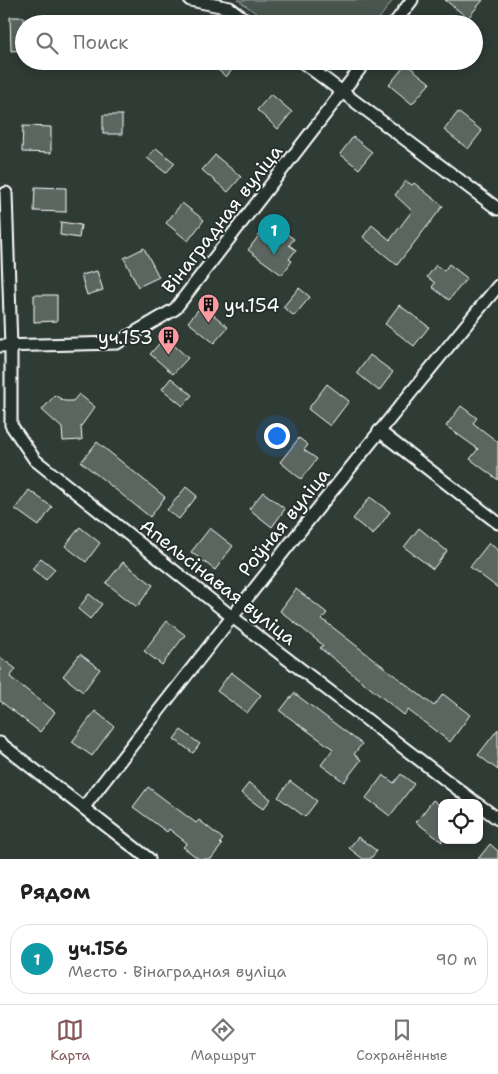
<!DOCTYPE html>
<html lang="ru">
<meta charset="utf-8">
<style>
body{margin:0;font-family:"Shantell Sans",sans-serif;background:#f6f6f6;color:#222}
.controls{position:absolute;right:15px;bottom:15px;display:grid;overflow:hidden;border-radius:10px;box-shadow:0 2px 12px #0003}
.controls button{width:45px;height:45px;display:grid;place-items:center;padding:0;border:0;border-bottom:1px solid #e0e0e0;background:#fff;color:#222;font:25px sans-serif}
.you{position:absolute;left:276px;top:435px;width:18px;height:18px;margin:-12px;border:4px solid #fff;border-radius:50%;background:#1a73e8;box-shadow:0 0 0 8px #1a73e833}
.badge{display:grid;place-items:center;width:32px;height:32px;border-radius:50%;background:#85585c;color:#fff;font-size:16px;font-weight:700}
.pin{position:absolute;translate:-50% -41px;filter:drop-shadow(0 1px 2px #0008)}
.pin::after{content:'';position:absolute;top:26px;width:18px;height:15px;background:inherit;clip-path:polygon(0 0,100% 0,50% 100%)}
.list{margin:0;padding:0;list-style:none}
h2{display:flex;justify-content:space-between;align-items:center;height:65px;margin:0;padding:0 20px;font-size:21px}
h2 small{font-size:16px;font-weight:400;color:#767676}
.list li{display:grid;grid-template-columns:32px 1fr auto;gap:15px;align-items:center;box-sizing:border-box;height:70px;margin:0 10px 10px;padding:0 10px;border:1px solid #e0e0e0;border-radius:20px}
.list b{display:block;font-size:19px;white-space:nowrap}
.list p{margin:0;font-size:16px;white-space:nowrap;color:#767676}
.list em{font-size:16px;font-style:normal;color:#767676}
.icon{flex:none;width:28px;height:28px;fill:none;stroke:currentColor;stroke-width:2;stroke-linecap:round;stroke-linejoin:round}
.map{position:relative;flex:none;width:498px;height:859px;overflow:hidden}
.search{position:absolute;background:#fff;box-shadow:0 2px 12px #0003;left:15px;right:15px;top:15px;height:55px;display:flex;align-items:center;gap:12px;box-sizing:border-box;padding:0 18px;border-radius:28px;color:#767676;font-size:19px}
.sheet{height:145px;background:#fff}
nav{display:flex;justify-content:space-around;align-items:center;box-sizing:border-box;height:70px;border-top:1px solid #e0e0e0;background:#fff;font-size:14px;color:#767676}
nav a{display:grid;justify-items:center;gap:2px}
nav .on{color:#85585c}
.map>svg:first-child{display:block}
.green{fill:#4a544f;stroke:#a4aaa7}
.building{fill:#5b6661;stroke:#fff}
.lines{fill:none;stroke-linecap:round;stroke-linejoin:round}
.street-casing{stroke:#fff;stroke-width:15}
.street{stroke:#26332d;stroke-width:11}
.labels{text-anchor:middle;dominant-baseline:central;stroke-width:4;stroke-linejoin:round;paint-order:stroke}
.street-label{font-size:19px;fill:#fff;stroke:#26332d}
.poi-label{font-size:19px;fill:#fff;stroke:#26332d;text-anchor:start}
</style>
<div class="map">
<svg width="498" height="859" viewBox="0 0 498 859">
<rect width="100%" height="100%" fill="#2f3b35"/>
<filter id="ink" filterUnits="userSpaceOnUse"><feTurbulence type="fractalNoise" baseFrequency=".02" numOctaves="2"/><feDisplacementMap in="SourceGraphic" scale="10" xChannelSelector="R" yChannelSelector="G"/><feConvolveMatrix kernelMatrix="1 2 1 2 8 2 1 2 1" color-interpolation-filters="sRGB"/></filter>
<g filter="url(#ink)">
<path class="green" d="M238,0H393L375,24H271Z"/>
<g class="building">
<path d="M445,0H483L468,18Z"/>
<path d="M10,17H24V50L11,51Z"/>
<path d="M208,61H240L226,77Z"/>
<path d="M406,64L430,83L412,104L389,85Z"/>
<path d="M271,94L292,112L278,129L257,110Z"/>
<path d="M458,112L482,131L468,149L444,130Z"/>
<rect x="103" y="115" width="19" height="19"/>
<path d="M23,126L51,127V153L22,152Z"/>
<path d="M353,137L372,152L359,169L340,154Z"/>
<path d="M156,148L175,163L166,173L147,158Z"/>
<path d="M215,155L241,177L228,192L202,170Z"/>
<path d="M406,181L412,185L414,183L443,206L397,265L363,237L372,225L390,240L412,211L395,195Z"/>
<path d="M35,187L66,188V212L34,211Z"/>
<path d="M182,203L204,220L188,241L166,223Z"/>
<path d="M61,222L81,225L79,238L60,235Z"/>
<path d="M266,226L276,234L280,229L294,239L289,245L296,250L289,259L292,261L282,275L248,250Z"/>
<path d="M144,248L159,277L138,287L124,258Z"/>
<path d="M449,264L467,278L449,300L432,287L435,283L427,277L436,265L444,271Z"/>
<path d="M97,271L103,290L87,295L81,275Z"/>
<path d="M299,288L310,297L294,316L283,307Z"/>
<path d="M34,295H57V321L34,322Z"/>
<path d="M202,305L228,327L214,343L188,322Z"/>
<path d="M399,305L429,327L414,346L385,324Z"/>
<path d="M165,337L188,358L173,374L150,354Z"/>
<path d="M370,355L393,372L379,391L357,373Z"/>
<path d="M171,378L192,395L183,406L162,389Z"/>
<path d="M327,384L349,401L330,426L308,409Z"/>
<path d="M79,394L95,407L81,426L82,440L63,441L62,428L42,410L55,395L64,401H73Z"/>
<path d="M461,406L477,418L473,423L498,442V480L470,459L478,449L446,426Z"/>
<path d="M299,438L308,445L304,450L317,459L301,479L280,462Z"/>
<path d="M97,442L165,497L150,517L81,462Z"/>
<path d="M186,487L197,496L179,519L167,510Z"/>
<path d="M29,490L52,507L39,526L15,509Z"/>
<path d="M263,492L285,509L272,527L249,509Z"/>
<path d="M370,497L390,512L373,535L353,519Z"/>
<path d="M80,527L100,543L86,562L65,546Z"/>
<path d="M210,528L233,546L215,570L191,552Z"/>
<path d="M419,528L447,551L433,569L404,547Z"/>
<path d="M489,543L498,550V588L470,567Z"/>
<path d="M41,558L55,569L46,580L32,569Z"/>
<path d="M123,562L153,585L137,607L106,583Z"/>
<path d="M296,589L327,613L322,619L434,706L443,694L470,715L450,742L408,710L404,715L320,648L323,645L280,611Z"/>
<path d="M89,594L102,604L90,619L78,609Z"/>
<path d="M167,621L185,635L162,665L144,651Z"/>
<path d="M80,654L100,669L83,692L63,676Z"/>
<path d="M0,657L16,669L10,677L55,712L40,732L0,701Z"/>
<path d="M231,672L261,695L247,713L217,691Z"/>
<path d="M294,693L362,744L354,754L361,760L344,782L321,765L333,749L280,711Z"/>
<path d="M95,711L114,726L92,756L72,742Z"/>
<path d="M498,729V770L478,755Z"/>
<path d="M181,730L200,744L193,753L174,739Z"/>
<path d="M401,774L414,784L390,816L366,798L383,775L394,783Z"/>
<path d="M290,781L317,801L305,817L278,797Z"/>
<path d="M249,783L271,799L263,809L241,793Z"/>
<path d="M148,787L196,823L199,820L223,839L220,843L222,845L211,859H199L183,847L187,843L169,829L167,832L133,807Z"/>
<path d="M433,800L442,807V842L416,822Z"/>
<path d="M358,837L377,851L370,859H363L349,848Z"/>
<path d="M490,844L498,851V859H478Z"/>
</g>
<g class="lines">
<defs>
<g id="street">
<path d="M190,0L230,8L251,24"/>
<path d="M394,24L412,0"/>
<path d="M301,61L498,209"/>
<path d="M6,193L11,347V425L35,460L231,616L476,803"/>
<path d="M0,346L117,343L175,309L366,61"/>
<path d="M379,431L498,523"/>
<path d="M0,743L149,859"/>
<path d="M479,805L498,819"/>
<path d="M84,807C220,631 357,457 498,286"/>
</g>
</defs>
<use href="#street" class="street-casing"/>
<use href="#street" class="street"/>
</g>
</g>
<defs>
<symbol id="building-pin" viewBox="-11 -11 22 30"><path d="M0 17L-7.5 6A9.5 9.5 0 1 1 7.5 6Z" fill="#ff9aa2" stroke="#26332d"/><path d="M-4-6H4V6H1V3H-1V6H-4ZM-2.5-4.3h1.7v1.8h-1.7ZM.8-4.3h1.7v1.8H.8ZM-2.5-1h1.7V.8h-1.7ZM.8-1h1.7V.8H.8Z" fill="#111"/></symbol>
</defs>
<g fill-rule="evenodd">
<use href="#building-pin" x="196" y="292" width="25" height="34"/>
<use href="#building-pin" x="156" y="324" width="25" height="34"/>
</g>
<g class="labels">
<g class="street-label">
<text transform="translate(222 219) rotate(-52)">Вінаградная вуліца</text>
<text transform="translate(284 522) rotate(-51)">Роўная вуліца</text>
<text transform="translate(218 582) rotate(38)">Апельсінавая вуліца</text>
</g>
<g class="poi-label">
<text x="224" y="305">уч.154</text>
<text x="153" y="337" text-anchor="end">уч.153</text>
</g>
</g>
</svg>
<div class="controls">
<button><svg class="icon" aria-label="locate" viewBox="0 0 24 24"><circle cx="12" cy="12" r="6"/><path d="M12 2v4M12 18v4M2 12h4M18 12h4"/></svg></button>
</div>
<div class="you"></div>
<div class="pin badge" style="left:274px;top:255px;background:#0f9aa8">1</div>
<div class="search"><svg class="icon" aria-label="search" viewBox="0 0 24 24"><circle cx="10" cy="10" r="6"/><path d="M15 15l6 6"/></svg>Поиск</div>
</div>
<section class="sheet">
<h2>Рядом<small></small></h2>
<ul class="list">
<li><span class="badge" style="background:#0f9aa8">1</span><div><b>уч.156</b><p>Место · Вінаградная вуліца</p></div><em>90 m</em></li>
</ul>
</section>
<nav>
<a class="on"><svg class="icon" aria-label="map" viewBox="0 0 24 24"><path d="M3 6l6-2 6 2 6-2v14l-6 2-6-2-6 2zM9 4v14M15 6v14"/></svg>Карта</a>
<a><svg class="icon" aria-label="directions" viewBox="0 0 24 24"><path d="M12 3l9 9-9 9-9-9zM9 14v-3h6M13 9l2 2-2 2"/></svg>Маршрут</a>
<a><svg class="icon" aria-label="saved" viewBox="0 0 24 24"><path d="M7 4h10v16l-5-4-5 4z"/></svg>Сохранённые</a>
</nav>
